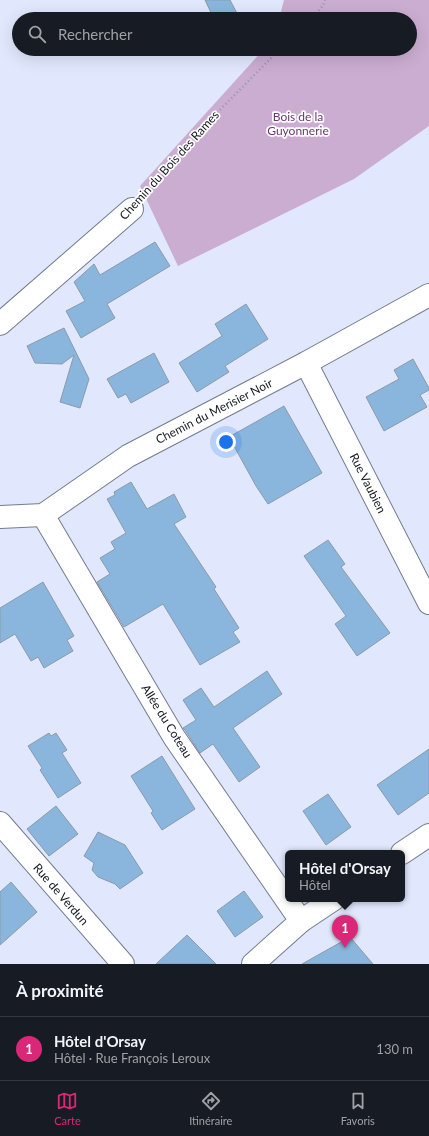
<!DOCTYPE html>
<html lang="fr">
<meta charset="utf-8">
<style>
body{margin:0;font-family:Lato,sans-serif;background:#242831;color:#f1f3f6}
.you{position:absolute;left:226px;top:442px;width:14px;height:14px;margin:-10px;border:3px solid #fff;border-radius:50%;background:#1a73e8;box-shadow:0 0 0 6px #1a73e833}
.badge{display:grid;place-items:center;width:26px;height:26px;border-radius:50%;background:#db2777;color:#fff;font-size:13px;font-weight:700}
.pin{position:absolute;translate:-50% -33px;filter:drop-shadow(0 1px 2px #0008)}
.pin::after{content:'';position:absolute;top:21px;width:14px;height:12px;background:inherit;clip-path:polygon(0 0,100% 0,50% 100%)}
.popup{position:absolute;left:285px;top:850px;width:120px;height:52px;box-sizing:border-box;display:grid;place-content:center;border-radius:6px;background:#171b24;filter:drop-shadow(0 1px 3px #0005);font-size:13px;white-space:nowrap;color:#9ea1a6}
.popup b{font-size:15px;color:#f1f3f6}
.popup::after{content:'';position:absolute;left:50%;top:100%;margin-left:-8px;border:8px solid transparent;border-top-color:#171b24}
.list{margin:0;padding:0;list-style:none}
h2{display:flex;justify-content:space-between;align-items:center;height:52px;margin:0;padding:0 16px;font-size:17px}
h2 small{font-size:13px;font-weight:400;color:#9ea1a6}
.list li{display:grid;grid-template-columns:26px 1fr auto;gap:12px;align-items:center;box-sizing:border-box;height:64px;padding:0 16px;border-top:1px solid #363941}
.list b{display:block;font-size:15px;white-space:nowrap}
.list p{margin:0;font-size:13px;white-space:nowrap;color:#9ea1a6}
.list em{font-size:13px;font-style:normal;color:#9ea1a6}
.icon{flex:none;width:22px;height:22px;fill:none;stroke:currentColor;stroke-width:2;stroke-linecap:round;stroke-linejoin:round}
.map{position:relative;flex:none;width:429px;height:964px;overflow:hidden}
.search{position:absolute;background:#171b24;box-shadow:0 4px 16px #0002;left:12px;right:12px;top:12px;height:44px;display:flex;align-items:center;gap:10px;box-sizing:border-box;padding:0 14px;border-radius:22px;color:#9ea1a6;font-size:15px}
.sheet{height:116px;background:#171b24}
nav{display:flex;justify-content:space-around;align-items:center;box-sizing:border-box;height:56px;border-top:1px solid #363941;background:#171b24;font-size:11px;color:#9ea1a6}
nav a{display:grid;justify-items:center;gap:2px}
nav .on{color:#db2777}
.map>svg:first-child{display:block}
.green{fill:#cbadd1}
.building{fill:#8ab6dd;stroke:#899baa}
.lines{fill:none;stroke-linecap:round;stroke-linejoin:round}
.street-casing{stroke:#757b8e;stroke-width:24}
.secondary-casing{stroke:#757b8e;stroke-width:24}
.path{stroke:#9196a5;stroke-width:2.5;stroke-dasharray:1 3;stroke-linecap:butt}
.street{stroke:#fff;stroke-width:22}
.secondary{stroke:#fff;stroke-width:22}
.labels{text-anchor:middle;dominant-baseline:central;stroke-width:3.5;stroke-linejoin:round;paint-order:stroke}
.park-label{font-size:12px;fill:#673970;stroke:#fff}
.street-label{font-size:12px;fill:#16181f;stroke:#fff}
</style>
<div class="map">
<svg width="429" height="964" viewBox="0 0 429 964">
<rect width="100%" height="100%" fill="#e1e8fd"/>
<path class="green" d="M284,0H429V126L354,179L178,266L140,186L264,49H410V19H279Z"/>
<g class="building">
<path d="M205,0H230L240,19H212L213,17Z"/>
<path d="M155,242L170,266L107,304L115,318L81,338L66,311L85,301L74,282L94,264L100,275Z"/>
<path d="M246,304L268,339L225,366L229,372L197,392L179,363L222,336L215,324Z"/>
<path d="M64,328L89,379L80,408L60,402L74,355L62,364L35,363L27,346Z"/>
<path d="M154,353L169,382L131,403L126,394L118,398L107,379Z"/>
<path d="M413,359L429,388V390L420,395L427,407L384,431L366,397L399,379L394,370Z"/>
<path d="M284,406L322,473L268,504L256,486L229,437Z"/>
<path d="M131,482L147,509L174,494L186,517L174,524L216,587L214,589L239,628L233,632L240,642L200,665L163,604L124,627L97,582L110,574L100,558L115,549L111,542L126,533L107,499L115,495L114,492Z"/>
<path d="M328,540L345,564L341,567L390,633L357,656L335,624L346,616L304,556Z"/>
<path d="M43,582L74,636L67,640L73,651L44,668L38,657L31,661L15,634L0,643V608Z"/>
<path d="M267,671L282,694L233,728L260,767L239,782L213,744L200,753L185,730L183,728L196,720L183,700L201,688L214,707Z"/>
<path d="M49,733L51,736L56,733L67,750L62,753L81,783L58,798L40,770L42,768L28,746Z"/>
<path d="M429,749V793L398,815L377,785Z"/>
<path d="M162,756L195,809L162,830L151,813L153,811L131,776Z"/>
<path d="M328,794L351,827L326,845L303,811Z"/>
<path d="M56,806L78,834L49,856L27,829Z"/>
<path d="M98,832L125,845L143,873L120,889L115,884L98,877L92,870L94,863L84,856Z"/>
<path d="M11,882L37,912L0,945V892Z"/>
<path d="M244,891L263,917L235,937L217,911Z"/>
<path d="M187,935L216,964H156Z"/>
<path d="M350,937L373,964H302Z"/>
</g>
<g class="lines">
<defs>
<g id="street">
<path d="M0,324L132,209"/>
<path d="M306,363L429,603"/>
<path d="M43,515L174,737L301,921"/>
<path d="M0,517L43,515L128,456L306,363L429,295"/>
<path d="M402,853L429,835"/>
<path d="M253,964L301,921L334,899"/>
</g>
<path id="secondary" d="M0,823L123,964"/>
</defs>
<use href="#street" class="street-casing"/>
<use href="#secondary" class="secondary-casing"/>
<g class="path">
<path d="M310,19L323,6L325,0"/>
<path d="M149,191L184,152L208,122L280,49"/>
</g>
<use href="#street" class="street"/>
<use href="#secondary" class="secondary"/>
</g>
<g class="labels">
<g class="park-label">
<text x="298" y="116">Bois de la<tspan x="298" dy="14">Guyonnerie</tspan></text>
</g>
<g class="street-label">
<text transform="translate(169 165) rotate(-48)">Chemin du Bois des Rames</text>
<text transform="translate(214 411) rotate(-27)">Chemin du Merisier Noir</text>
<text transform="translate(368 483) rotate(63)">Rue Vaubien</text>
<text transform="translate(167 721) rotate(58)">Allée du Coteau</text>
<text transform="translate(61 894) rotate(49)">Rue de Verdun</text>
</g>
</g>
</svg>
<div class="you"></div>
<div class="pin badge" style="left:345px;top:948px">1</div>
<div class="popup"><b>Hôtel d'Orsay</b>Hôtel</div>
<div class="search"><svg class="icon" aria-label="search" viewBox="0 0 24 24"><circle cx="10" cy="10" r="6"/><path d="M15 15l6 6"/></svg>Rechercher</div>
</div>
<section class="sheet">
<h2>À proximité<small></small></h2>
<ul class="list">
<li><span class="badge">1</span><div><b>Hôtel d'Orsay</b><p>Hôtel · Rue François Leroux</p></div><em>130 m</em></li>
</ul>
</section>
<nav>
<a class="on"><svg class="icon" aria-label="map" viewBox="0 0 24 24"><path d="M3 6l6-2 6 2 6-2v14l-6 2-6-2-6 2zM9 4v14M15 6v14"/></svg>Carte</a>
<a><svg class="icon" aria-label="directions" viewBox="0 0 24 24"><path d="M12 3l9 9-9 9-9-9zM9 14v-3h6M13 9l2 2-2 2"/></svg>Itinéraire</a>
<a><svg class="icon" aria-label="saved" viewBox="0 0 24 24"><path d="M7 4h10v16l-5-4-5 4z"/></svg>Favoris</a>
</nav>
